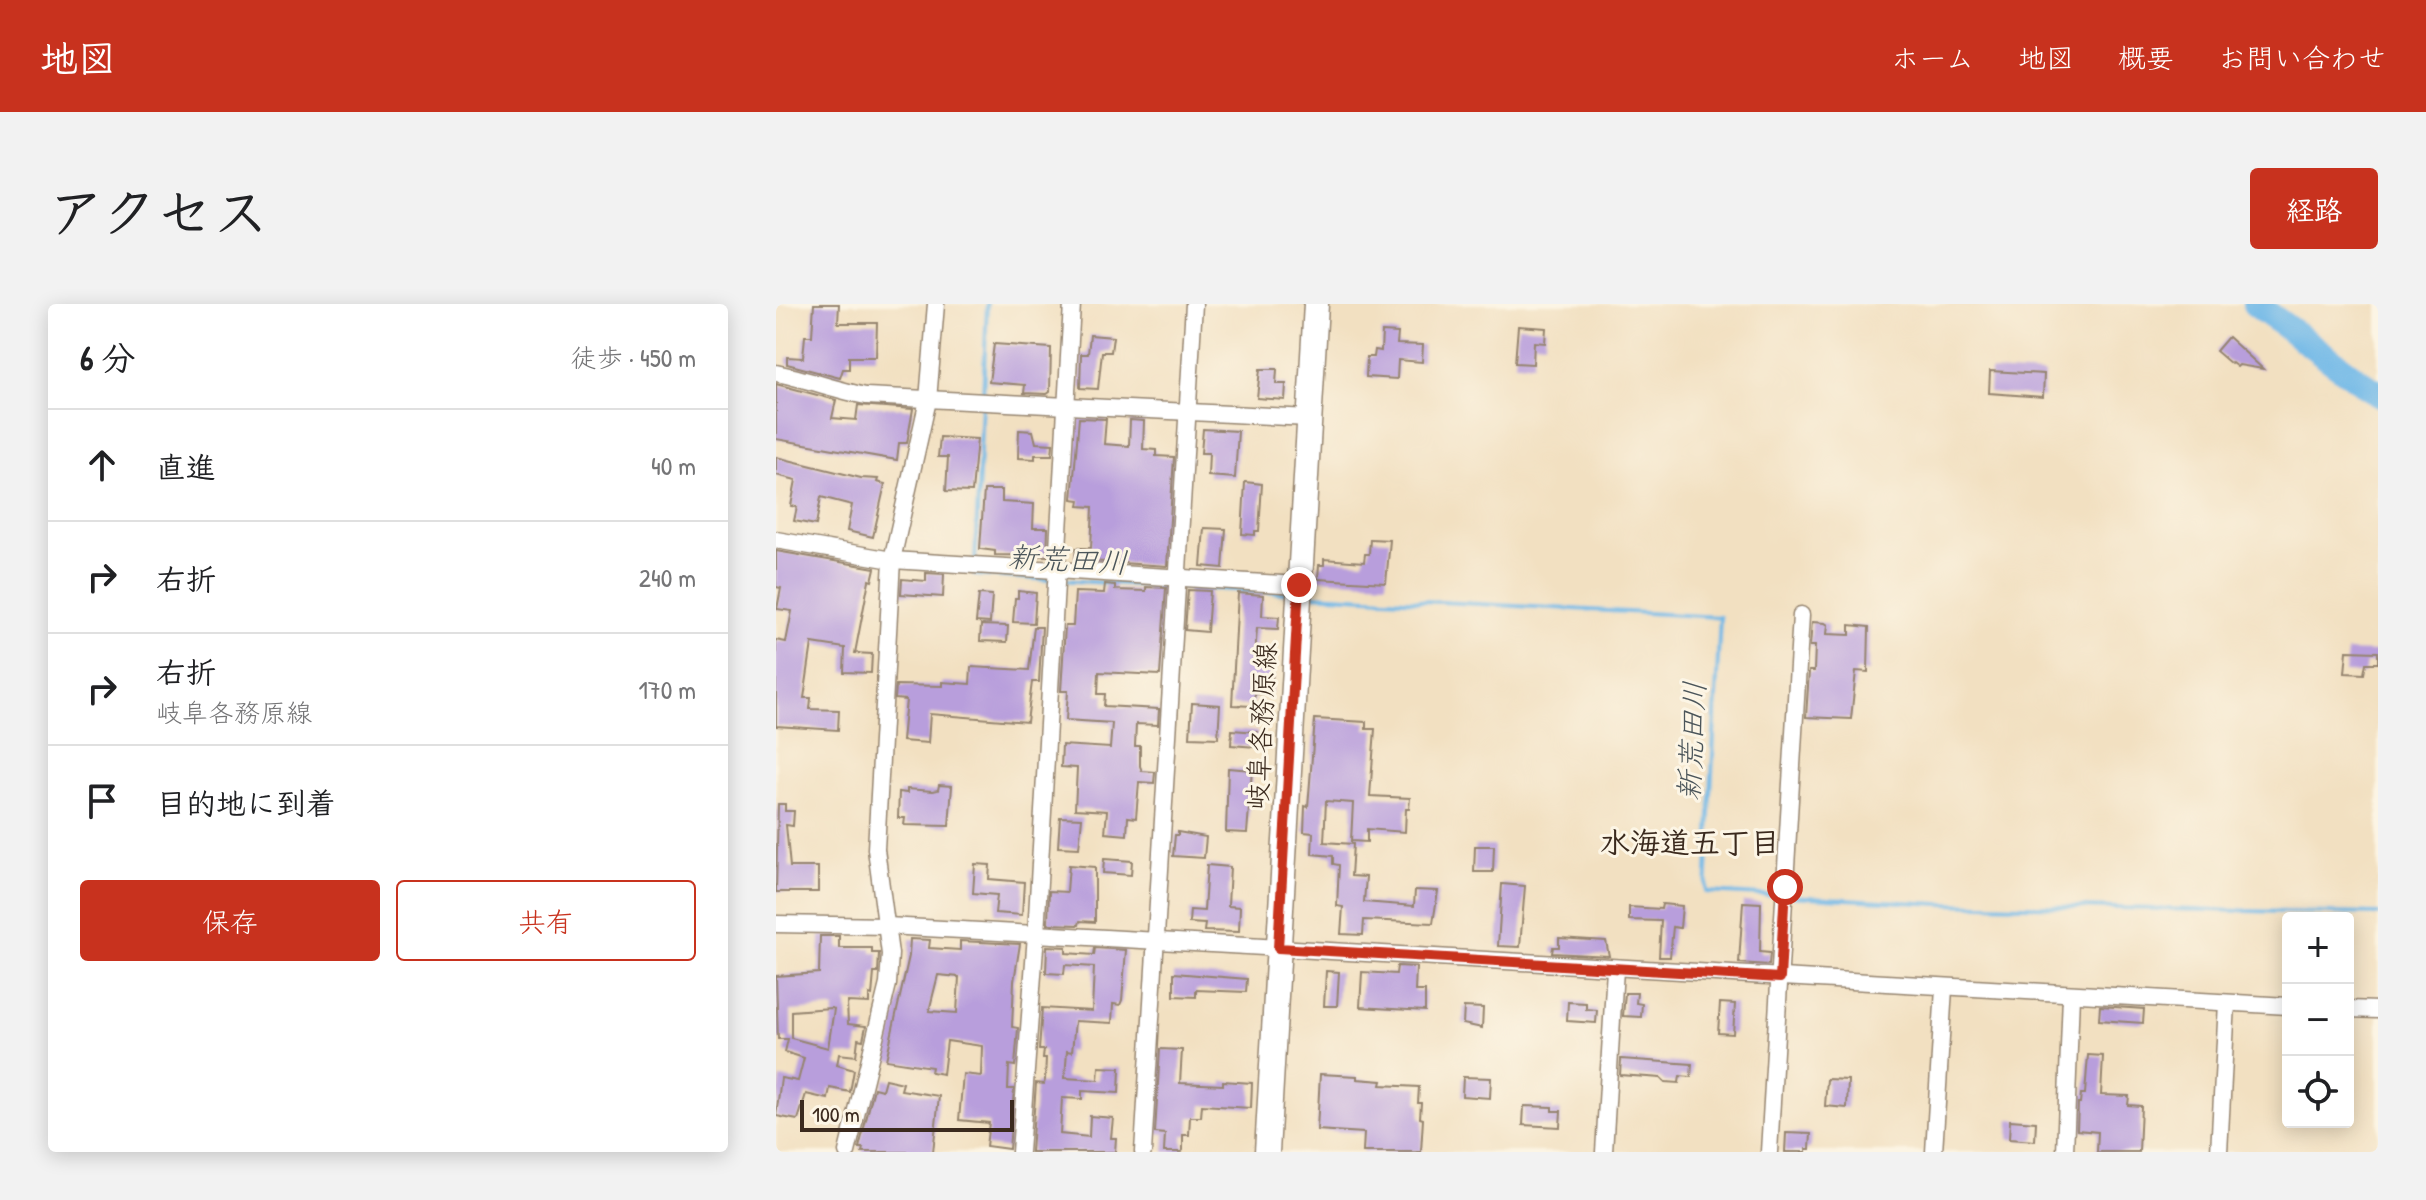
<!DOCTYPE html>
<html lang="ja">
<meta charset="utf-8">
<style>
body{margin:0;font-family:"Patrick Hand","Klee One",sans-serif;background:#f2f2f2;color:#202124}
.controls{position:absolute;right:24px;bottom:24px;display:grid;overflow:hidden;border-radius:8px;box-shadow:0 4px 20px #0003}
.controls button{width:72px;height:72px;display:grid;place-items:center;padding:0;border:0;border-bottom:2px solid #e0e0e0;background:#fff;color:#202124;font:40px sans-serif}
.scale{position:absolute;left:24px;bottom:20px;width:214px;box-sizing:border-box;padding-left:8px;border:4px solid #3b2a1e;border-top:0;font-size:22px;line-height:28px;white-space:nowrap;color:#3b2a1e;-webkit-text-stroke:6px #fcf5e5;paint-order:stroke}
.stop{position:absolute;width:24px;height:24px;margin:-18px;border:6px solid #c8321e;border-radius:50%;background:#fff}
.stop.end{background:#c8321e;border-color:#fff;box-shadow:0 2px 8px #0008}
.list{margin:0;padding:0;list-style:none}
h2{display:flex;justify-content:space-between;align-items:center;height:104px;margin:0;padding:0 32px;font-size:34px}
h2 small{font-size:26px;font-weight:400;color:#757577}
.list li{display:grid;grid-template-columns:52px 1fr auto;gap:24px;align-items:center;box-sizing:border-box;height:112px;padding:0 32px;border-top:2px solid #e0e0e0}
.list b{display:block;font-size:30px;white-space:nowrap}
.list p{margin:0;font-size:26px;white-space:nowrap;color:#757577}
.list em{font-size:26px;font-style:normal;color:#757577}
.actions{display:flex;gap:16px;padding:24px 32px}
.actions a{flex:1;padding:18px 0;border:2px solid #c8321e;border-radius:8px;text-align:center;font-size:28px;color:#c8321e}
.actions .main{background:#c8321e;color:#fff}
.icon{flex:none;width:44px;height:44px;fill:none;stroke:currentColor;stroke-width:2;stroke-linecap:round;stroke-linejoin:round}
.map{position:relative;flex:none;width:1602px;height:848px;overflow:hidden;border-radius:8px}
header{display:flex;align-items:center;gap:48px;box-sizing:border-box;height:112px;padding:0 40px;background:#c8321e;color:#fff}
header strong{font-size:38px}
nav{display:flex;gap:44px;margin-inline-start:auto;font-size:28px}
.intro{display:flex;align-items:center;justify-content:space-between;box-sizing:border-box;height:192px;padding:0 48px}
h1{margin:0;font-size:56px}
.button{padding:20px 36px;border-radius:8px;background:#c8321e;color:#fff;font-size:28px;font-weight:700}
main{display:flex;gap:48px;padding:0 48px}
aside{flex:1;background:#fff;border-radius:8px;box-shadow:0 4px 20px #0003}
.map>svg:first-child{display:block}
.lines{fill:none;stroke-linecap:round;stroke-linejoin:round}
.stream{stroke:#6fb8e7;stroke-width:4}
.river{stroke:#6fb8e7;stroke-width:26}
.building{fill:#b89edc;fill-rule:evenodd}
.street-casing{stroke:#968570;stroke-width:19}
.secondary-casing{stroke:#968570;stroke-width:27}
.street{stroke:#fff;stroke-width:16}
.secondary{stroke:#fff;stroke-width:24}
.route{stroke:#c8321e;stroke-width:10}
.labels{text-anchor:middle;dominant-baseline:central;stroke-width:6;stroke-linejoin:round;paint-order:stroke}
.street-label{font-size:28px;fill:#3b2a1e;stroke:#fcf5e5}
.water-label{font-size:30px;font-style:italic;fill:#4b555a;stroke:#fcf5e5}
.neighbourhood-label{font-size:30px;font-weight:bold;fill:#3b2a1e;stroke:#fcf5e5}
</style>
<header>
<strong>地図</strong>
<nav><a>ホーム</a><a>地図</a><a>概要</a><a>お問い合わせ</a></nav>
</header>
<div class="intro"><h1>アクセス</h1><a class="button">経路</a></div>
<main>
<aside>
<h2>6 分<small>徒歩 · 450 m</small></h2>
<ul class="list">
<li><svg class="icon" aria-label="ahead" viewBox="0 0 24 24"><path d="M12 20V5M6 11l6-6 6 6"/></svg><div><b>直進</b></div><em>40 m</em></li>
<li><svg class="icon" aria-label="right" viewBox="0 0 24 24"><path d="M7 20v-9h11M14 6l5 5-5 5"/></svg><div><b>右折</b></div><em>240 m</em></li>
<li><svg class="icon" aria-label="right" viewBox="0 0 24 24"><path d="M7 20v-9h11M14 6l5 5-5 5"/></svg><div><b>右折</b><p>岐阜各務原線</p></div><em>170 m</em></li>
<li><svg class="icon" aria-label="arrive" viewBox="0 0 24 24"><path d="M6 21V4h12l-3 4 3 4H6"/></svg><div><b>目的地に到着</b></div></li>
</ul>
<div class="actions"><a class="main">保存</a><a>共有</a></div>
</aside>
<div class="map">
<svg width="1602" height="848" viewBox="0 0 1602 848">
<rect width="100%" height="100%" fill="#fcf5e5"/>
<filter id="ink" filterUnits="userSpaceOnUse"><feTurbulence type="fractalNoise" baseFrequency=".0125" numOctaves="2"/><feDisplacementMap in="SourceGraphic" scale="16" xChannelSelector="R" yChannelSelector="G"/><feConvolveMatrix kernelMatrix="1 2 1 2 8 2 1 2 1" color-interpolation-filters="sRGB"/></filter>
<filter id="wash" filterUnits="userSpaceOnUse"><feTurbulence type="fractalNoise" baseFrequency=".006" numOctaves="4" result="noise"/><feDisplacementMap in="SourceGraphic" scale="32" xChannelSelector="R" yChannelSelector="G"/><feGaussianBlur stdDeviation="1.8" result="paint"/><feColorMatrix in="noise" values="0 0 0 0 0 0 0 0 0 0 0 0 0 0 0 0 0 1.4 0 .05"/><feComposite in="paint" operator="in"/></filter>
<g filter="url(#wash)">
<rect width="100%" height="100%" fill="#f2e0c1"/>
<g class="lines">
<g class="stream">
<path d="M207,93L211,0"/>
<path d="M199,257L206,102"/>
<path d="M198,266V271L276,276"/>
<path d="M285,276L396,283"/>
<path d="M405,283L510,289"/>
<path d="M536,291L944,313L930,588L1004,592"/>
<path d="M1013,592L1164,600L1602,610"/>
</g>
<path class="river" d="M1479,0L1602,90"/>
</g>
<g id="blocks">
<g class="building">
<path d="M38,0H63L62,19H101L100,53H73V65H67L64,74L11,60V53L27,54L29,32H36Z"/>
<path d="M742,22L770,24L769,39L758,38L757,60L739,59Z"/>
<path d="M606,28L622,29L621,40L647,41L646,58L622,56L621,75L590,73L591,53H598L599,46L605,47Z"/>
<path d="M314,31L337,33L335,48H326L322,85L304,84L305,50H312Z"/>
<path d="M1452,33L1487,65L1463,61L1461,63L1456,59L1455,60L1440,47Z"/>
<path d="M218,40L275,44L274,88L271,90L248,89L249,81L213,78Z"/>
<path d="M484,65H501L500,80H510L509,96L481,94Z"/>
<path d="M1214,67L1268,70L1267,93L1213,89Z"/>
<path d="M0,80L60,96L56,114L80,116L82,101L137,105L131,139H123L121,156L0,135Z"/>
<path d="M303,114L330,115L328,140L353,142L354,116L368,117L367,145L380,146V152L398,153L391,262L299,256L300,244H315L317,203L303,202L304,196L296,195Z"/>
<path d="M427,125L462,127L459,174L432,172L433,149H425Z"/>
<path d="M243,126L257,127L260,139L277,140L276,151H259V155L242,154Z"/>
<path d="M164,133L201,135L196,188L170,187L172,153H162Z"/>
<path d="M0,153L85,174L102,175L101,178L109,180L97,233L71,227L76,201L45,193L40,221L18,217L21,203L15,202L20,176L0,171Z"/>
<path d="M469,178L486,180L483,227H479V231L466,230Z"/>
<path d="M208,186H226V198L258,200L257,224H272L271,252L219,251V247L204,245Z"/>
<path d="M428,224L450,225L447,264L425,262Z"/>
<path d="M594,235L614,236L610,279L542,275L543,261H548V255L588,258L589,250H593Z"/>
<path d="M0,247L99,264L96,277L93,276L79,349L96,350L95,369L68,368L69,344L36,339L28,394H35L34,405L63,406L62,426L0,422V336L10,338L16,307L1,305L5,284L0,283Z"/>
<path d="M150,269L168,270L167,293L125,290L126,275L150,277Z"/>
<path d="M329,280L339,281V286L370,287V283L390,284L384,371L323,368L322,390H329L328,402L383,405L382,421L360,420L359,442H364V462L366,467L379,468L378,479L363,478L360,514L352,513L351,531L329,529L331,507L299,505L301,464L285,463L286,441L334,444L336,419L290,416L292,387H285L289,322H297L299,288L328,289Z"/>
<path d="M412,286L434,287L431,328L409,326Z"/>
<path d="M242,287L260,289L258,319L237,318L239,294H242Z"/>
<path d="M462,289L487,291L486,312L503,313L502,325L481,324L479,352L497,353V362L495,390H479L476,402L456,401Z"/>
<path d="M203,290L216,291L214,319L200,318Z"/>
<path d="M1036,318L1049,319L1052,321L1051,330L1074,331V321L1093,323L1092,368L1080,367L1075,415L1030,413L1033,367H1038L1039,342H1034Z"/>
<path d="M205,321L232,322L231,338L204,337Z"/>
<path d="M258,323H266L263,378H256L251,418L154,410L152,439L126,437L130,396L119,395L120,381L166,382V378L194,380L195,363L253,366Z"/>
<path d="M1571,347L1602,348V359H1590L1588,370L1569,369Z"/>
<path d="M416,399L444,401L442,434L414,433Z"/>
<path d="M539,415L590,418V425H599L594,492L634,494L633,505H630L629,528L591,525V538L575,537L577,499L550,497L548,538L577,540L575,572L590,573L588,598L638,602L639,586L662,587L657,619L588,616L587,631L565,630L567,603L561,602L563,561L557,560V552L536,550L537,529L528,528L529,502L532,503Z"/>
<path d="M456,426L481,428L480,443L455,441Z"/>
<path d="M452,464L476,466L471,529L450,528Z"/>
<path d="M163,481L176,482L173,522L128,521L129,514H122L123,488L131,489V485L157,487L162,486Z"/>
<path d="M2,500H9V507H18L17,522L10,521L14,563H42V588H0Z"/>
<path d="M284,513L306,514L303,544L282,543Z"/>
<path d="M402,528L430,533L428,554L397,552L399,531H402Z"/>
<path d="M699,542H718L717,568H698Z"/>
<path d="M328,555L356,557L355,571L327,569Z"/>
<path d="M199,560L214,561L213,575L248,578L246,611L219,609L221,591L197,589Z"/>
<path d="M293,561L319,563V618L304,617L303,621L272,620L273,587L291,588Z"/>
<path d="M431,561L454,563L452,602L464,603L463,628L428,627L429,620L413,619L414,606L428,607Z"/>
<path d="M726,580L749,582L744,643L722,642Z"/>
<path d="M967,598L985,599L984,648L994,649L993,661L963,659Z"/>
<path d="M886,600L906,602L904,624L897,623L894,653H883L885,617L853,616V603L885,605Z"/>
<path d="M44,632H63V644H96V649H103L102,669H98L96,692L93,691V699L71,698L72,720L90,722L87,736L82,735L80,752L63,750L61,761L78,766L74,788L54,784L52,795L30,790L22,816L0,812L5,774L22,777L28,754L9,748L12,735H2L0,672L43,669ZM55,704L58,705L52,744L15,734V707Z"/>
<path d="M783,634L830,637L833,652L776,649L777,643H783Z"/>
<path d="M134,635L154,636L153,644L184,646V637L244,640L238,677L236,723L242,724L239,762L233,761L232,785H238L233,845L210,842L213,819L183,816L187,770L205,772L206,742L171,737L167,770L155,768L156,763L110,756L133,652ZM162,671L183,673L181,709L153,707Z"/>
<path d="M271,642L290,643V649L318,651L319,644L350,646L346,696L344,701L337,700L336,719L299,717L296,748L291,747L289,774L322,776L323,763L344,764L343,789L306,787V795L286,794L284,830L313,833L314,812L337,814L335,834H340L339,848H255L260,779L268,780L269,776L270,754H267L268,746H263L266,704L316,707L318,663L289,661L288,670L270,669Z"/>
<path d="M621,662L640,663L639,687H649V707L584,703L586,668L620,670Z"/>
<path d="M550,667L563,668L561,702H548Z"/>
<path d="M398,669L471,675L470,688L420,686V693L398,692Z"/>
<path d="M849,689H861L860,699L866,700L865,713L847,712Z"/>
<path d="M792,698L810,699V705L821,706L820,719L791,717Z"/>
<path d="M944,699L959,700L957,730L942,729Z"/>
<path d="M1324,702L1368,705L1367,719L1323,716Z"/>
<path d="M688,703L707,704L706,724L687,720Z"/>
<path d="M384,745L406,746L404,779L447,781V777L476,779L475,804L426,801L425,813H414L413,831H407V846L405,848H388L389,830L379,829Z"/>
<path d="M1312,751L1327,752L1325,791L1353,792L1352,801L1365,802L1363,848H1321L1322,828L1301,826L1302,799H1304L1305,790H1309Z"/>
<path d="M845,755L916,760L915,773L904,772L903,779L889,778L885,774L844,771Z"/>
<path d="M544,770L581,772V775L606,777L605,781L643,783L642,799H645L644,814L647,815L645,848H587L588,829L541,826Z"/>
<path d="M687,773L715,774L714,794L686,792Z"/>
<path d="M109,775L127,779L125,786L163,792L157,848H86L87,844H83L98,784L106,786Z"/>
<path d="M1051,775L1072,776L1071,804L1049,802Z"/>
<path d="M748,802L776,803V807H785L784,823L747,821Z"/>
<path d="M1234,816L1260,818L1259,837L1233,835Z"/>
<path d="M1010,829L1035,830L1034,845H1030V848H1009Z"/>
</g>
</g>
</g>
<g filter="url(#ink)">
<use href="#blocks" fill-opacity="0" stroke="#968570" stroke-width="2"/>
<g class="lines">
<defs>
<g id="street">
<path d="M0,69C31,75 60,86 90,92L533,114"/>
<path d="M0,236L116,256L523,281"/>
<path d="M0,620L111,622L260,630L1512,702"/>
<path d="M1572,705L1602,706"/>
<path d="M71,848L112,680L114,650L100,545L116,256L152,96L160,0"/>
<path d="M244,848L260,630L296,0"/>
<path d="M367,848L418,0"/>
<path d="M828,848L839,665"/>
<path d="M993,848L1025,311"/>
<path d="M1158,848L1168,684"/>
<path d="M1289,848L1295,691"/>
<path d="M1443,848L1451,699"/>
</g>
<path id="secondary" d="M491,848L540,0"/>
</defs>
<use href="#street" class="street-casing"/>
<use href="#secondary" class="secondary-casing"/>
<use href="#street" class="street"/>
<use href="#secondary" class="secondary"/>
</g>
</g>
<g class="lines" filter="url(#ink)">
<path class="route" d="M523,281L502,644L1004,674L1009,583"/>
</g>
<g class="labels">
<g class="street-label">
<text transform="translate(485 422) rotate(-87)">岐阜各務原線</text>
</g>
<g class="water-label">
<text transform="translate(292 255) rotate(3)">新荒田川</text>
<text transform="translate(915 437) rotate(-87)">新荒田川</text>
</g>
<g class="neighbourhood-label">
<text x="914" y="538">水海道五丁目</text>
</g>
</g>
</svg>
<div class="controls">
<button>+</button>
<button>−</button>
<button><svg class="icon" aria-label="locate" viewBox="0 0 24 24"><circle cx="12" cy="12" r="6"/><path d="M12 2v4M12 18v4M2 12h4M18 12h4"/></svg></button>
</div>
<div class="scale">100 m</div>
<div class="stop" style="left:1009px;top:583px"></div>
<div class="stop end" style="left:523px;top:281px"></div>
</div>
</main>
